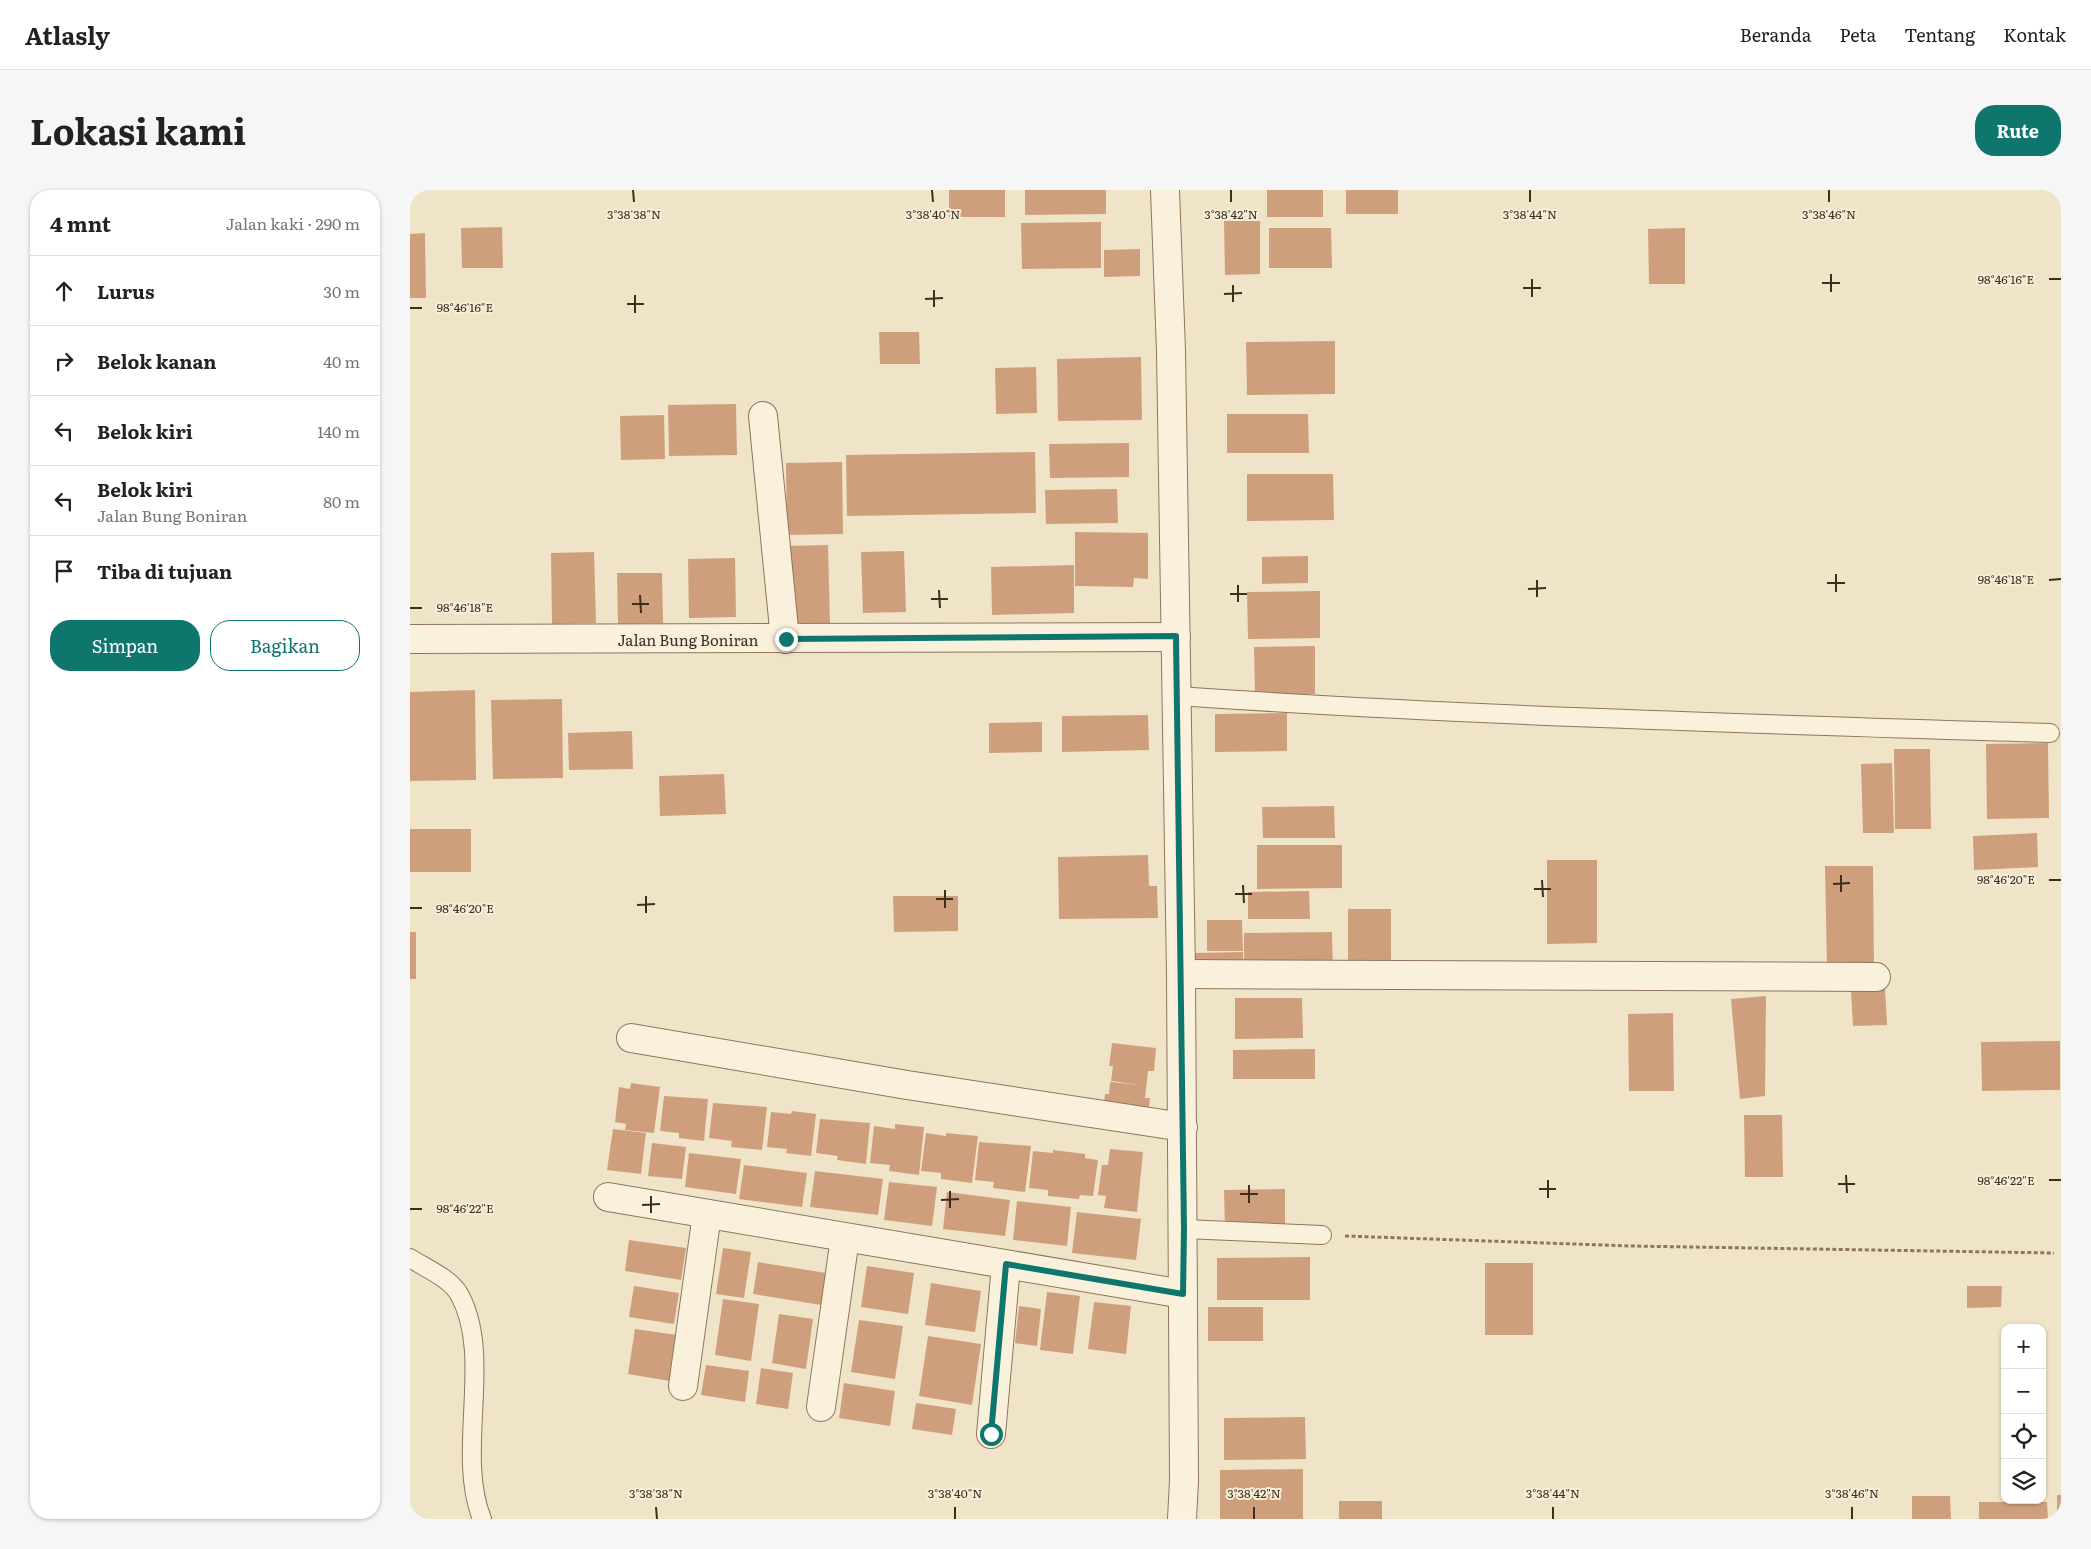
<!DOCTYPE html>
<html lang="id">
<meta charset="utf-8">
<style>
body{margin:0;font-family:Literata,serif;background:#f6f6f6;color:#222}
.controls{position:absolute;right:15px;bottom:15px;display:grid;overflow:hidden;border-radius:10px;box-shadow:0 1px 4px #0004}
.controls button{width:45px;height:45px;display:grid;place-items:center;padding:0;border:0;border-bottom:1px solid #e0e0e0;background:#fff;color:#222;font:25px sans-serif}
.stop{position:absolute;width:15px;height:15px;margin:-11px;border:4px solid #0f766e;border-radius:50%;background:#fff}
.stop.end{background:#0f766e;border-color:#fff;box-shadow:0 1px 5px #0008}
.list{margin:0;padding:0;list-style:none}
h2{display:flex;justify-content:space-between;align-items:center;height:65px;margin:0;padding:0 20px;font-size:21px}
h2 small{font-size:16px;font-weight:400;color:#767676}
.list li{display:grid;grid-template-columns:32px 1fr auto;gap:15px;align-items:center;box-sizing:border-box;height:70px;padding:0 20px;border-top:1px solid #e0e0e0}
.list b{display:block;font-size:19px;white-space:nowrap}
.list p{margin:0;font-size:16px;white-space:nowrap;color:#767676}
.list em{font-size:16px;font-style:normal;color:#767676}
.actions{display:flex;gap:10px;padding:15px 20px}
.actions a{flex:1;padding:11px 0;border:1px solid #0f766e;border-radius:20px;text-align:center;font-size:18px;color:#0f766e}
.actions .main{background:#0f766e;color:#fff}
.icon{flex:none;width:28px;height:28px;fill:none;stroke:currentColor;stroke-width:2;stroke-linecap:round;stroke-linejoin:round}
.map{position:relative;flex:none;width:1651px;height:1329px;overflow:hidden;border-radius:20px}
header{display:flex;align-items:center;gap:30px;box-sizing:border-box;height:70px;padding:0 25px;background:#fff;border-bottom:1px solid #e0e0e0}
header strong{font-size:24px}
nav{display:flex;gap:28px;margin-inline-start:auto;font-size:18px}
.intro{display:flex;align-items:center;justify-content:space-between;box-sizing:border-box;height:120px;padding:0 30px}
h1{margin:0;font-size:35px}
.button{padding:12px 22px;border-radius:20px;background:#0f766e;color:#fff;font-size:18px;font-weight:700}
main{display:flex;gap:30px;padding:0 30px}
aside{flex:1;background:#fff;border-radius:20px;box-shadow:0 1px 4px #0004}
.map>svg:first-child{display:block}
.building{fill:#cf9f7d}
.lines{fill:none;stroke-linecap:round;stroke-linejoin:round}
.lane-casing{stroke:#8d765c;stroke-width:20}
.street-casing{stroke:#8d765c;stroke-width:30}
.path{stroke:#8d765c;stroke-width:3;stroke-dasharray:4 2.5;stroke-linecap:butt}
.lane{stroke:#faf1dc;stroke-width:18}
.street{stroke:#faf1dc;stroke-width:28}
.route{stroke:#0f766e;stroke-width:6}
.ticks{fill:none;stroke:#3d2e20;stroke-width:2}
.labels{text-anchor:middle;dominant-baseline:central;stroke-width:4;stroke-linejoin:round;paint-order:stroke}
.street-label{font-size:15px;fill:#3d2e20;stroke:#f7eed8}
.ticks-label{font-size:12px;text-anchor:middle;fill:#3d2e20;stroke:#f7eed8;stroke-width:4;stroke-linejoin:round;paint-order:stroke}
</style>
<header>
<strong>Atlasly</strong>
<nav><a>Beranda</a><a>Peta</a><a>Tentang</a><a>Kontak</a></nav>
</header>
<div class="intro"><h1>Lokasi kami</h1><a class="button">Rute</a></div>
<main>
<aside>
<h2>4 mnt<small>Jalan kaki · 290 m</small></h2>
<ul class="list">
<li><svg class="icon" aria-label="ahead" viewBox="0 0 24 24"><path d="M12 20V5M6 11l6-6 6 6"/></svg><div><b>Lurus</b></div><em>30 m</em></li>
<li><svg class="icon" aria-label="right" viewBox="0 0 24 24"><path d="M7 20v-9h11M14 6l5 5-5 5"/></svg><div><b>Belok kanan</b></div><em>40 m</em></li>
<li><svg class="icon" aria-label="left" viewBox="0 0 24 24"><path d="M17 20v-9H6M10 6l-5 5 5 5"/></svg><div><b>Belok kiri</b></div><em>140 m</em></li>
<li><svg class="icon" aria-label="left" viewBox="0 0 24 24"><path d="M17 20v-9H6M10 6l-5 5 5 5"/></svg><div><b>Belok kiri</b><p>Jalan Bung Boniran</p></div><em>80 m</em></li>
<li><svg class="icon" aria-label="arrive" viewBox="0 0 24 24"><path d="M6 21V4h12l-3 4 3 4H6"/></svg><div><b>Tiba di tujuan</b></div></li>
</ul>
<div class="actions"><a class="main">Simpan</a><a>Bagikan</a></div>
</aside>
<div class="map">
<svg width="1651" height="1329" viewBox="0 0 1651 1329">
<rect width="100%" height="100%" fill="#f0e4c8"/>
<g class="building">
<rect x="539" y="0" width="56" height="27"/>
<path d="M615,0H696V24L615,25Z"/>
<rect x="857" y="0" width="56" height="27"/>
<rect x="936" y="0" width="52" height="24"/>
<path d="M814,31H850V84L815,85Z"/>
<path d="M691,32V78L612,79L611,33Z"/>
<path d="M92,37L93,78H52L51,38Z"/>
<path d="M859,38H921L922,78H859Z"/>
<path d="M1275,38V94H1239L1238,39Z"/>
<path d="M15,43L16,108H0V44Z"/>
<path d="M730,59V86L694,87V60Z"/>
<path d="M469,142H509L510,174H470Z"/>
<path d="M925,151V204L837,205L836,152Z"/>
<path d="M731,167L732,230L648,231L647,169Z"/>
<path d="M626,177L627,223L586,224L585,178Z"/>
<path d="M326,214L327,265L259,266L258,215Z"/>
<path d="M817,224H898L899,263H817Z"/>
<path d="M254,225L255,269L211,270L210,226Z"/>
<path d="M719,253V287L640,288L639,254Z"/>
<path d="M625,262L626,323L437,326L436,265Z"/>
<path d="M432,272L433,344L377,345L376,273Z"/>
<path d="M837,284H923L924,330L837,331Z"/>
<path d="M707,299L708,333L636,334L635,300Z"/>
<path d="M665,342L738,343V389L724,388L723,397L665,396Z"/>
<path d="M418,355L420,435H375L374,356Z"/>
<path d="M494,361L496,422L453,423L451,362Z"/>
<path d="M184,362L186,433L142,434L141,363Z"/>
<path d="M898,366V393L852,394V367Z"/>
<path d="M325,368L326,427L279,428L278,369Z"/>
<path d="M664,375V423L582,425L581,377Z"/>
<path d="M207,383H252L253,433L208,434Z"/>
<path d="M910,401V448L838,449L837,402Z"/>
<path d="M905,456V504H845L844,457Z"/>
<path d="M65,500L66,590L0,591V502Z"/>
<path d="M152,509L153,588L83,589L81,510Z"/>
<path d="M877,523V561L805,562V524Z"/>
<path d="M738,525L739,560L652,562V526Z"/>
<path d="M632,532V562L579,563V533Z"/>
<path d="M222,541L223,579L159,580L158,543Z"/>
<path d="M1638,553L1639,628L1577,629L1576,554Z"/>
<path d="M1484,559H1520L1521,639H1485Z"/>
<path d="M1482,573L1484,643H1453L1451,574Z"/>
<path d="M314,584L316,624L250,626L249,586Z"/>
<path d="M924,616L925,648H853L852,617Z"/>
<rect x="0" y="639" width="61" height="43"/>
<path d="M1627,643L1628,677L1564,680L1563,646Z"/>
<path d="M847,655H932V698L847,699Z"/>
<path d="M738,665L739,696H747L748,728L649,729L648,667Z"/>
<path d="M1137,670H1187V753L1137,754Z"/>
<path d="M1415,676H1463L1464,777H1417Z"/>
<path d="M899,701L900,729H838V702Z"/>
<path d="M483,706H548V741L484,742Z"/>
<path d="M938,719H981V778L938,779Z"/>
<path d="M797,730H832L833,761H797Z"/>
<rect x="0" y="742" width="6" height="47"/>
<path d="M922,742L923,782L834,783V743Z"/>
<path d="M833,762V782L784,783V763Z"/>
<path d="M1475,799L1477,835L1443,836L1441,801Z"/>
<path d="M1356,806L1355,906L1330,909L1321,809Z"/>
<path d="M825,808H892L893,848L825,849Z"/>
<path d="M1263,823L1264,901H1219L1218,824Z"/>
<path d="M1650,851V900L1572,901L1571,852Z"/>
<path d="M702,853L746,858L744,881H738L735,908H740L738,927L693,921L695,904H699L700,892L730,895L701,891L703,876H699Z"/>
<path d="M905,859V889H823V860Z"/>
<path d="M221,893L250,897L244,943L215,940L216,934L205,932L209,897L220,899Z"/>
<path d="M254,906L298,909L294,951L269,948V943L250,941Z"/>
<path d="M303,913L357,917L352,960L321,957L322,951L299,948Z"/>
<path d="M382,921L406,924L401,966L376,963L377,959L357,957L361,922L381,924Z"/>
<path d="M1334,925H1372L1373,987H1335Z"/>
<path d="M410,929L460,933L456,974L427,970L428,966L406,963Z"/>
<path d="M485,934L514,937L509,985L479,981L480,975L460,973L464,936L485,939Z"/>
<path d="M203,939L236,943L231,984L197,980Z"/>
<path d="M516,943L536,946V943L568,946L562,993L531,989V983L511,981Z"/>
<path d="M569,952L621,956L615,1002L583,998L584,992L565,990Z"/>
<path d="M242,953L276,957L272,989L238,986Z"/>
<path d="M700,959L733,962L727,1022L694,1018L696,1006L688,1005L692,975H698Z"/>
<path d="M643,960L675,964V968L688,970L683,1006L670,1005L669,1009L638,1006V1000L619,998L623,961L643,963Z"/>
<path d="M279,963L331,969L326,1004L275,997Z"/>
<path d="M334,975L397,983L392,1017L329,1009Z"/>
<path d="M405,981L473,989L468,1025L400,1017Z"/>
<path d="M479,992L527,997L522,1036L474,1030Z"/>
<path d="M875,999V1038H815L814,1000Z"/>
<path d="M537,1002L600,1010L595,1046L533,1039Z"/>
<path d="M607,1011L661,1017L657,1056L603,1050Z"/>
<path d="M667,1022L731,1029L726,1070L662,1063Z"/>
<path d="M219,1050L276,1058L271,1090L215,1081Z"/>
<path d="M313,1058L341,1062L334,1108L306,1104Z"/>
<path d="M900,1067V1110H807V1068Z"/>
<path d="M348,1072L416,1083L411,1115L343,1104Z"/>
<rect x="1075" y="1073" width="48" height="72"/>
<path d="M457,1076L504,1083L498,1124L451,1117Z"/>
<path d="M521,1093L571,1101L565,1142L515,1135Z"/>
<path d="M224,1096L269,1103L264,1134L219,1127Z"/>
<path d="M1557,1096H1592L1591,1117L1557,1118Z"/>
<path d="M637,1102L670,1106L663,1164L630,1160Z"/>
<path d="M313,1109L349,1114L341,1171L305,1165Z"/>
<path d="M684,1112L721,1116L716,1164L678,1159Z"/>
<path d="M609,1116L631,1119L627,1156L605,1153Z"/>
<rect x="798" y="1117" width="55" height="34"/>
<path d="M369,1124L403,1129L396,1179L362,1173Z"/>
<path d="M449,1130L493,1136L485,1189L441,1182Z"/>
<path d="M225,1139L267,1145L260,1191L218,1184Z"/>
<path d="M518,1146L571,1154L562,1215L509,1206Z"/>
<path d="M296,1175L339,1181L335,1212L291,1205Z"/>
<path d="M351,1178L383,1183L378,1219L346,1214Z"/>
<path d="M434,1193L485,1201L480,1236L429,1228Z"/>
<path d="M506,1213L546,1219L542,1245L502,1239Z"/>
<path d="M895,1227L896,1269L814,1270V1228Z"/>
<path d="M893,1279V1329H810V1280Z"/>
<rect x="1647" y="1305" width="4" height="24"/>
<path d="M1502,1306H1540L1541,1329H1502Z"/>
<rect x="929" y="1311" width="43" height="18"/>
<path d="M1569,1312H1637L1638,1329H1569Z"/>
</g>
<g class="lines">
<defs>
<g id="lane">
<path d="M767,506C1058,526 1349,534 1640,543"/>
<path d="M774,1039L912,1045"/>
<path d="M0,1068C15,1078 40,1088 49,1104C84,1166 45,1262 72,1329"/>
</g>
<g id="street">
<path d="M755,0L761,161L771,784L774,1291L772,1329"/>
<path d="M353,226L375,449"/>
<path d="M0,449L766,447"/>
<path d="M771,784L1466,787"/>
<path d="M221,848L497,895L773,937"/>
<path d="M198,1007L773,1104"/>
<path d="M273,1196L297,1024"/>
<path d="M411,1217L435,1048"/>
<path d="M581,1244L596,1075"/>
</g>
</defs>
<use href="#lane" class="lane-casing"/>
<use href="#street" class="street-casing"/>
<path class="path" d="M935,1046L1221,1056L1644,1063"/>
<use href="#lane" class="lane"/>
<use href="#street" class="street"/>
</g>
<g class="lines">
<path class="route" d="M376,449L766,446L774,1039L773,1104L596,1074L581,1244"/>
</g>
<path class="ticks" d="M223,0L224,12M522,0L523,12M821,0V12M1120,0V12M1419,0V12M1421,84V102M1122,89V107M1639,89H1651M1412,93H1430M823,95V112M1113,98H1131M524,100V117M814,104L832,103M225,105V123M515,109L533,108M217,114H234M0,118H12M1426,384V402M1127,390V407M1639,390L1651,389M1417,393H1435M828,395V412M1118,399L1136,398M529,400L530,418M820,404H837M230,405L231,423M521,409H538M222,414H239M0,418H12M1431,685V702M1132,690L1133,707M1639,690H1651M1423,694L1440,693M833,695L834,713M1124,699H1141M535,700V718M825,704H842M236,706V723M526,709H543M227,715L245,714M0,718H12M1436,985L1437,1003M1138,990V1008M1639,990H1651M1428,994H1445M839,995V1013M1129,999H1146M540,1001V1018M830,1004H848M241,1006V1023M531,1010L549,1009M232,1015L250,1014M0,1019H12M246,1317L247,1329M545,1317V1329M844,1317V1329M1143,1317V1329M1442,1317V1329"/>
<g class="labels">
<g class="street-label">
<text x="278" y="449">Jalan Bung Boniran</text>
</g>
</g>
<g class="ticks-label">
<text x="224" y="29">3°38'38"N</text>
<text x="523" y="29">3°38'40"N</text>
<text x="821" y="29">3°38'42"N</text>
<text x="1120" y="29">3°38'44"N</text>
<text x="1419" y="29">3°38'46"N</text>
<text x="1596" y="94">98°46'16"E</text>
<text x="55" y="122">98°46'16"E</text>
<text x="1596" y="394">98°46'18"E</text>
<text x="55" y="422">98°46'18"E</text>
<text x="1596" y="694">98°46'20"E</text>
<text x="55" y="723">98°46'20"E</text>
<text x="1596" y="995">98°46'22"E</text>
<text x="55" y="1023">98°46'22"E</text>
<text x="246" y="1308">3°38'38"N</text>
<text x="545" y="1308">3°38'40"N</text>
<text x="844" y="1308">3°38'42"N</text>
<text x="1143" y="1308">3°38'44"N</text>
<text x="1442" y="1308">3°38'46"N</text>
</g>
</svg>
<div class="controls">
<button>+</button>
<button>−</button>
<button><svg class="icon" aria-label="locate" viewBox="0 0 24 24"><circle cx="12" cy="12" r="6"/><path d="M12 2v4M12 18v4M2 12h4M18 12h4"/></svg></button>
<button><svg class="icon" aria-label="layers" viewBox="0 0 24 24"><path d="M12 4l9 5-9 5-9-5zM3 14l9 5 9-5"/></svg></button>
</div>
<div class="stop" style="left:581px;top:1244px"></div>
<div class="stop end" style="left:376px;top:449px"></div>
</div>
</main>
